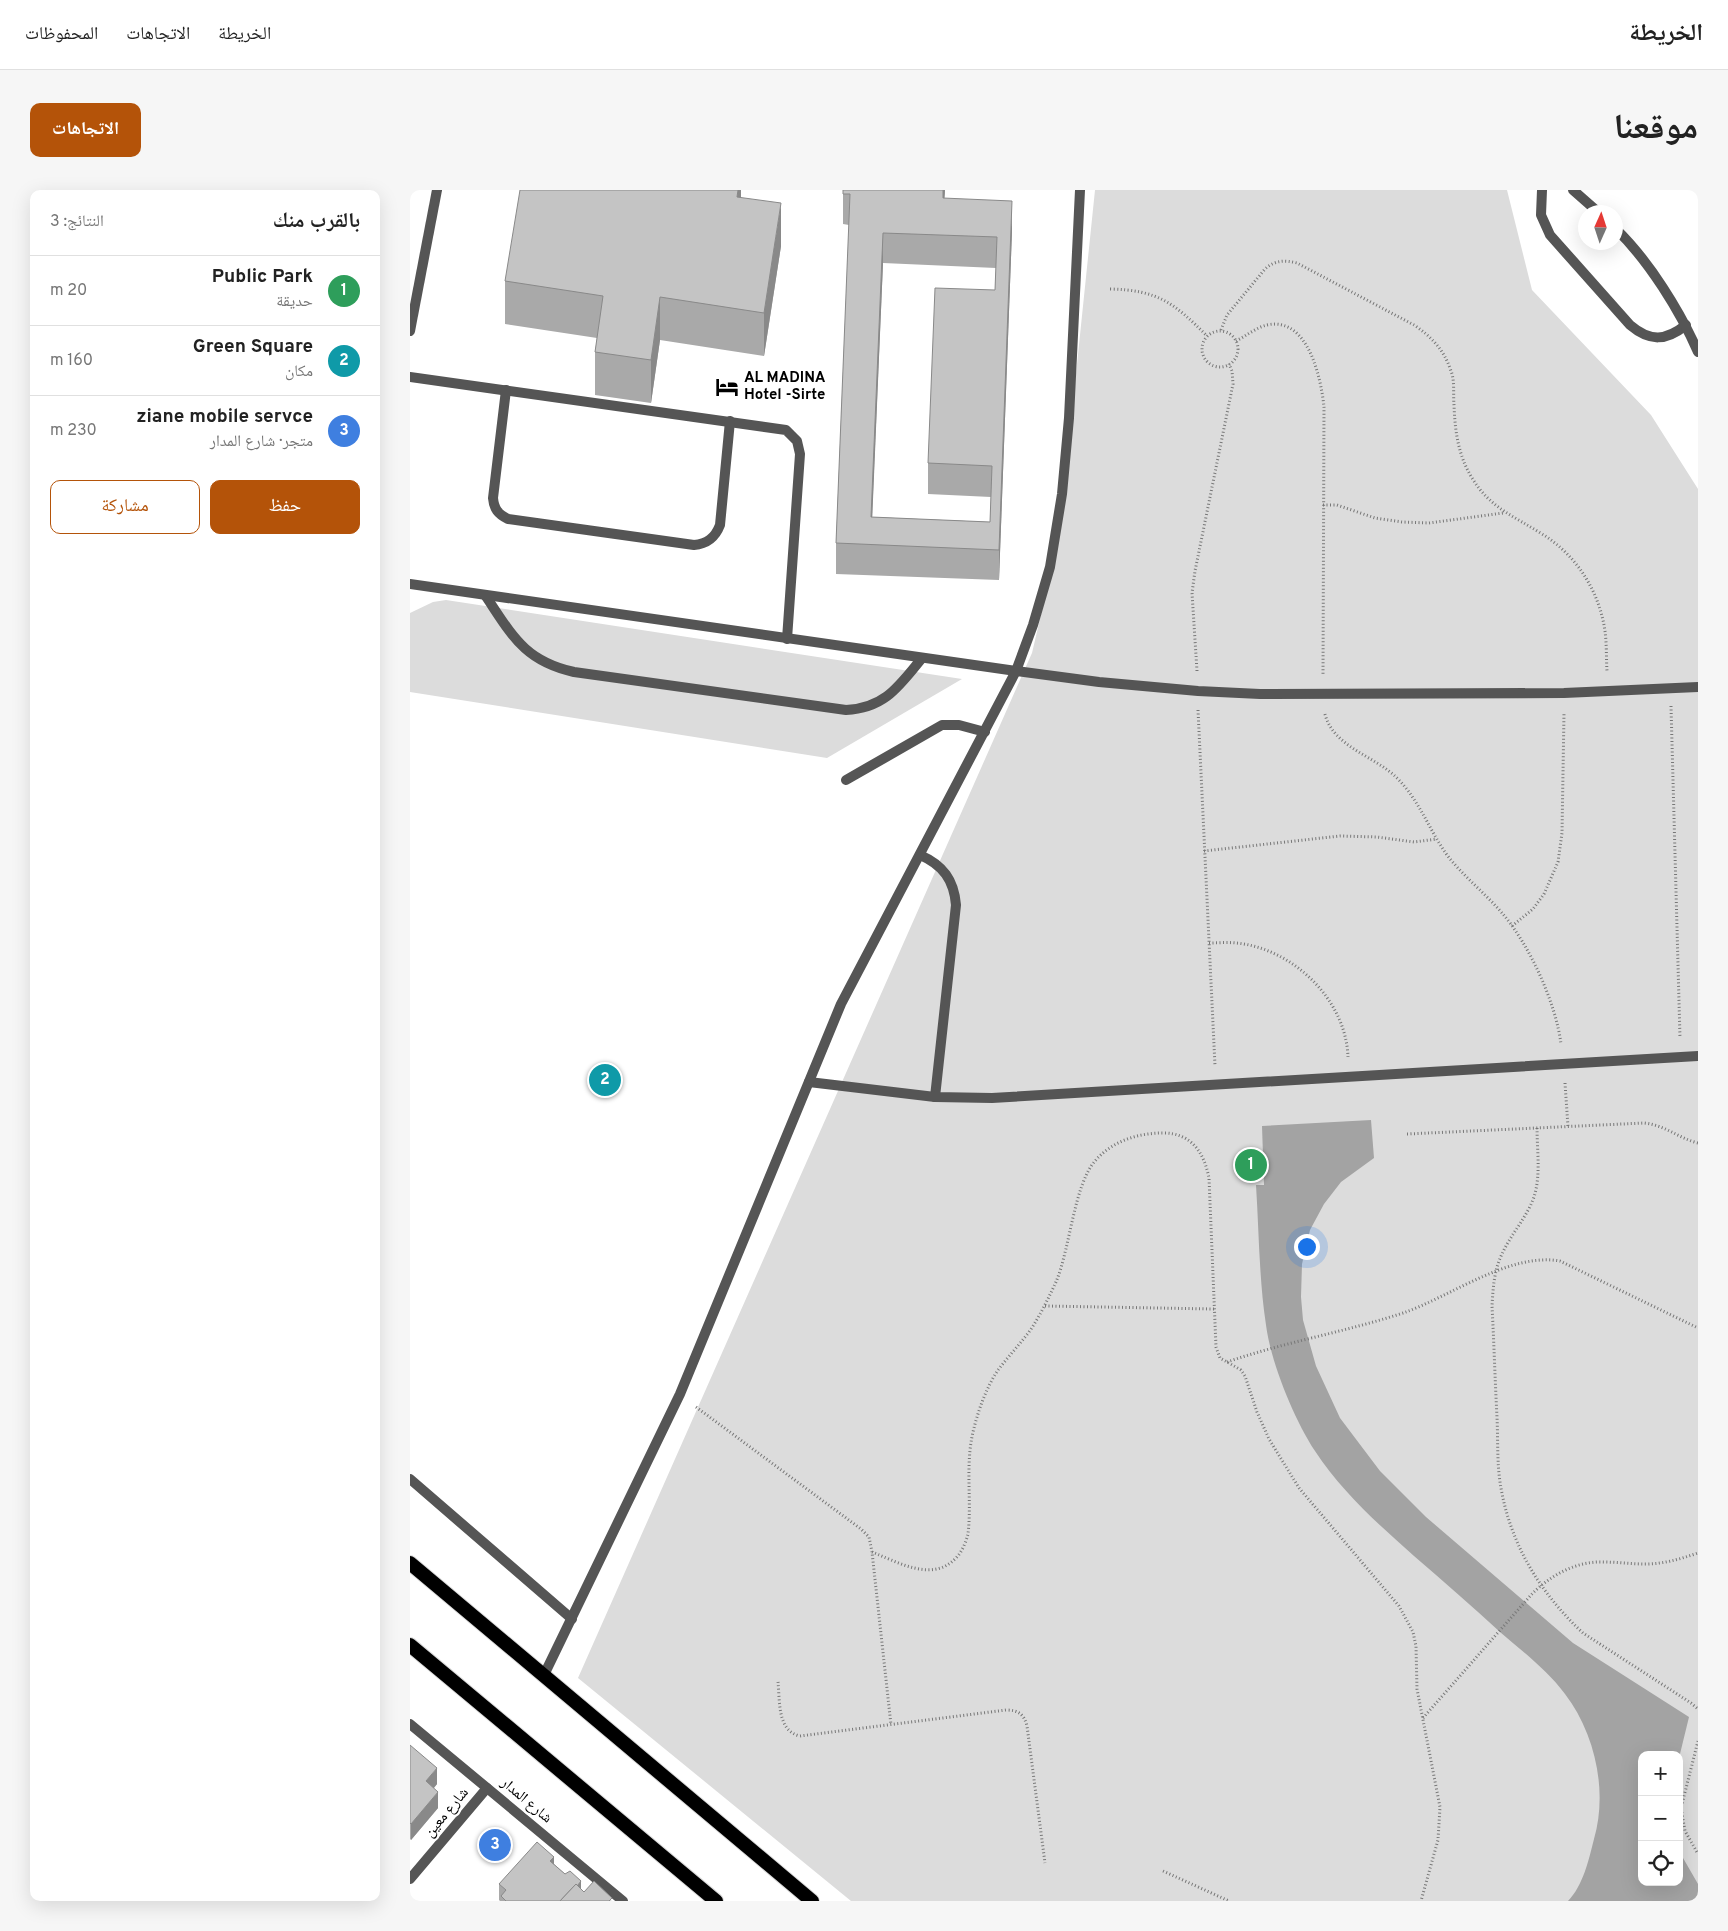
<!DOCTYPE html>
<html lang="ar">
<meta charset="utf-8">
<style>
body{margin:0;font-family:Overpass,"Noto Naskh Arabic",sans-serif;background:#f6f6f6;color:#222;direction:rtl}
.controls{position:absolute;right:15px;bottom:15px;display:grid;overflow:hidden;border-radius:10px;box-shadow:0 5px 20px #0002}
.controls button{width:45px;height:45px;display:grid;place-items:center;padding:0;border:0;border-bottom:1px solid #e0e0e0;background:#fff;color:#222;font:25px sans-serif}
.compass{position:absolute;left:1168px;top:15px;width:45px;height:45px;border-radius:50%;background:#fff;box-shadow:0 5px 20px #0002;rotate:3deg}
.you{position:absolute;left:896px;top:1056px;width:18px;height:18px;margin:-12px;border:4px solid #fff;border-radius:50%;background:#1a73e8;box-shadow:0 0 0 8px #1a73e833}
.badge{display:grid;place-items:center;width:32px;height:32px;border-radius:50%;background:#b45309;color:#fff;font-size:16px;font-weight:700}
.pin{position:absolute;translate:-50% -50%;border:2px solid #fff;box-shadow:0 1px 5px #0006}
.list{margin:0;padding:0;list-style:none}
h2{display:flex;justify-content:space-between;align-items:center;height:65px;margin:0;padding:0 20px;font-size:21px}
h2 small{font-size:16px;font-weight:400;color:#767676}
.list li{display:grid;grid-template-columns:32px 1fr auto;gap:15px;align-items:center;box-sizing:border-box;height:70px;padding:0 20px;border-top:1px solid #e0e0e0}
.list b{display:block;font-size:19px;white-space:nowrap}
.list p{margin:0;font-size:16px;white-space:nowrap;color:#767676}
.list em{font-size:16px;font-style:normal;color:#767676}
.actions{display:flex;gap:10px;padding:15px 20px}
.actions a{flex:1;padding:11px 0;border:1px solid #b45309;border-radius:10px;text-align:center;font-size:18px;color:#b45309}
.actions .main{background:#b45309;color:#fff}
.icon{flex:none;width:28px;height:28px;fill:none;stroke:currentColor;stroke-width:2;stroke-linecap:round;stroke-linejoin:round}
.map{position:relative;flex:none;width:1288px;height:1711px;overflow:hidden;direction:ltr;border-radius:10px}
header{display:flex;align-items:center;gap:30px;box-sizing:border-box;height:70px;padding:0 25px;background:#fff;border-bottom:1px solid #e0e0e0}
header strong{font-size:24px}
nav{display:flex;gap:28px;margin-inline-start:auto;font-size:18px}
.intro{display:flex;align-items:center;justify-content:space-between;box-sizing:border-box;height:120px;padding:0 30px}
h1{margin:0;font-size:35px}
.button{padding:12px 22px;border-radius:10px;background:#b45309;color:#fff;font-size:18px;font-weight:700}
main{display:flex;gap:30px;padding:0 30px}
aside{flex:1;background:#fff;border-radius:10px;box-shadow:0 5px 20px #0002}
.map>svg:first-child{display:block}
.green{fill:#dcdcdc;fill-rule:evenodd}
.water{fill:#a3a3a3}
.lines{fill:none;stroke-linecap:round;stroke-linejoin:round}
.trunk-casing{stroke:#dbdbdb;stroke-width:16}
.path{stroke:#777;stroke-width:3;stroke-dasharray:1 2.5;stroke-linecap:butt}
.service{stroke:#555;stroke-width:10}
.minor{stroke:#555;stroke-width:10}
.tertiary{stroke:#555;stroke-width:10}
.trunk{stroke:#000;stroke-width:14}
.wall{fill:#a9a9a9;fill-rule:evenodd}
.shaded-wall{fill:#898989}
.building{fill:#c4c4c4;stroke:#898989;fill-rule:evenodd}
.labels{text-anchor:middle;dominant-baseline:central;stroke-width:4.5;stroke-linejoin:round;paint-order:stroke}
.poi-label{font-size:15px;font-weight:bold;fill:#000;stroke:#fff;text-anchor:start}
.street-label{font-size:15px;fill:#000;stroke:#fff}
</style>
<header>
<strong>الخريطة</strong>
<nav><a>الخريطة</a><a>الاتجاهات</a><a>المحفوظات</a></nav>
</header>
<div class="intro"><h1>موقعنا</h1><a class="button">الاتجاهات</a></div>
<main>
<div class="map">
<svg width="1288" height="1711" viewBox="0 0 1288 1711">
<rect width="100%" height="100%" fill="#fff"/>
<g class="green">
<path d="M685,0H1097L1122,100L1241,225L1288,299V1711H441L168,1488L622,463L649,348ZM1232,1565H1269V1692H1232Z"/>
<path d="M36,410L552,489L417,568L0,502V423L23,412Z"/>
</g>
<path class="water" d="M961,930L964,968L931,992L914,1014L900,1040L892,1074L891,1107L893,1130L906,1176L930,1228L970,1281L1016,1327L1163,1453L1279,1527L1269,1568V1565H1232V1692H1269V1661L1288,1694V1711H1158C1173,1696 1179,1669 1184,1649C1198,1601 1185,1543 1155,1504C1137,1480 1112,1461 1090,1442C1062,1416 1033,1391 1004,1366C968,1334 932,1302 905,1261C884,1229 861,1173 856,1135C849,1089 849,1041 846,995H854L852,936Z"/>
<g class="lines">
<defs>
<g id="trunk">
<path d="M0,1373L402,1711"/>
<path d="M0,1455L306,1711"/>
</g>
</defs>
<use href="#trunk" class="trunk-casing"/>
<g class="path">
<path d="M700,99C748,100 764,113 797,146"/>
<path d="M811,140L817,125L855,79C865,70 875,70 887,73L1004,135C1022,147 1034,160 1041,181C1045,191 1043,204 1044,215C1045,241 1048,265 1062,288C1080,318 1104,326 1132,344C1165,364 1187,398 1194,435C1197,450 1196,466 1197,481"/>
<circle cx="810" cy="159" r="18"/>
<path d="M826,151C836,146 847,137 857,135C898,126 911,188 914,217L913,486"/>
<path d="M913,315H927L965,328L992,332L1019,333L1093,323"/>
<path d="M787,481L782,403L785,381L823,194L822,181L819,174"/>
<path d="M1261,516L1270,848"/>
<path d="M788,520L805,876"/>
<path d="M915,524C923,557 965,566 987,588C1010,611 1019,640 1037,665C1053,686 1075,703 1092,723C1119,754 1146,813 1151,854"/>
<path d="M794,661L930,646L967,647L1004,652L1027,649"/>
<path d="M1102,736L1123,719L1134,704L1148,672L1152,643L1154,523"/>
<path d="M799,753C808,753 817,752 826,753C882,758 936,809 938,867"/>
<path d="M1155,893L1158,937"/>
<path d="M1127,938C1127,960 1131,985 1124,1007C1117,1027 1101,1044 1092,1064C1084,1080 1083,1099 1082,1116C1084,1153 1085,1190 1087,1227C1088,1249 1087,1271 1090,1292C1099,1352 1129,1402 1173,1443L1281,1513L1288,1519"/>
<path d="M997,944L1234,933C1255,935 1268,948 1288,953"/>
<path d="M635,1116L804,1119"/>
<path d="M817,1172C875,1152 935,1142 993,1123C1040,1107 1100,1062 1150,1071L1288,1138"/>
<path d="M286,1217L451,1339L459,1347L462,1362L481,1535"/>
<path d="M462,1362C488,1372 522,1393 546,1368C552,1362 556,1352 558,1344C562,1311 555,1276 563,1242C568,1221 576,1198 588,1180C598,1167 609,1155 619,1142C630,1126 638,1109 646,1092C660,1059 664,995 685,971C702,951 728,943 753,943C782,943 794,963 799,988L806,1157L810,1168L831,1180L835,1186L847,1222L859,1249L889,1298L989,1416L1003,1442L1006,1456L1007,1499L1030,1617L1028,1650L1011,1711"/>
<path d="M368,1492C370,1511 367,1541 390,1546L596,1520C608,1520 614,1524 617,1536L635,1673"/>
<path d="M1013,1528L1121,1405C1139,1386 1166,1371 1193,1372C1207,1372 1221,1374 1235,1374C1254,1374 1270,1369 1288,1363"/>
<path d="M1288,1551L1271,1618L1275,1641L1288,1664"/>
<path d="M753,1681L819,1711"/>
</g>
<g class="service">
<path d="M1132,0L1131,25L1140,45L1220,135C1240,152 1256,151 1276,135"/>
<path d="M0,187L376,240L387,251L390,264L377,449"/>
<path d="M96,200L83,308C84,319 88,324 98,329L284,355C297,354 305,348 310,335L320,231"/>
<path d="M75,405C102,445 114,471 164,482L436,520C475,518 489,496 512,468"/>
<path d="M606,481L689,492L788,501L850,504L1154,503L1288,497"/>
<path d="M436,590L532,535H549L575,542"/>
<path d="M510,665C533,675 544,690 546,715L525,907"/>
<path d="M399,892L525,907L582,908L1288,866"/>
<path d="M0,1289L162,1429"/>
</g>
<g class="minor">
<path d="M0,141L27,0"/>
<path d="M0,394L606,481"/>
<path d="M134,1485L270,1204L431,814L606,481L623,435L640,377L652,304L659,228L670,0"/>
<path d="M0,1534L213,1711"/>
<path d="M0,1689L77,1598"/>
</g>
<g class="tertiary">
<path d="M1163,0L1188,22"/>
<path d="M1206,39C1239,71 1270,121 1288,162"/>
</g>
<use href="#trunk" class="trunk"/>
</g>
<g class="wall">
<path d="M331,0V7L371,56L354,166L250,150L241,213L185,205V162L187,148L95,134V91Z"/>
<path d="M433,0H535L534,8L602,41L589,390L426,384V353L439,35L433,34ZM473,73L586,78L585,100L518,273V304L581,307L580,332L462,327Z"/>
<path d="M0,1555L27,1594L24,1598L28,1618L1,1650L0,1649Z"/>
<path d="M144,1674L174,1702L202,1711H90L89,1710V1694Z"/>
</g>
<g class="shaded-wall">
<path d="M328,0H331V23L327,7Z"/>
<path d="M533,0H535L533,39Z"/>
<path d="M602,11V41L589,390V360Z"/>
<path d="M371,13V56L354,166V123Z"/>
<path d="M473,43V73L461,357V327Z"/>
<path d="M250,107V150L241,213V170Z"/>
<path d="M27,1578V1594L16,1607V1591Z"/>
<path d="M28,1602V1618L1,1650V1634Z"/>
<path d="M144,1667V1683L140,1671Z"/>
<path d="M171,1691V1707L154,1711Z"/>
</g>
<g class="building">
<path d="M110,0H328L327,7L371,13L354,123L250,107L241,170L185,162L193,106L95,91Z"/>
<path d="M433,0H533V8L602,11L589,360L426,353L440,4H433ZM473,43L587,47L585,100L525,98L518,273L582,276L580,332L461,327Z"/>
<path d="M0,1555L27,1578L16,1591L28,1602L1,1634L0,1633Z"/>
<path d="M127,1652L144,1667L140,1671L155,1684L160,1681L171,1691L167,1696L166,1694L150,1711H96L91,1706L96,1700L89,1694Z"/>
<path d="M184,1691L202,1708L199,1711H150L166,1694L174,1702Z"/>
</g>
<defs>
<symbol id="hotel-bare" viewBox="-9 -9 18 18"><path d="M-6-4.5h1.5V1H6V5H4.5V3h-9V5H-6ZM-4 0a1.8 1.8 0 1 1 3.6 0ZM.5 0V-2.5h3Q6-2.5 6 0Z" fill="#000" stroke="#fff" stroke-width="2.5" paint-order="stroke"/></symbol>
</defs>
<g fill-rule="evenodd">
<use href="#hotel-bare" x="301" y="181" width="32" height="32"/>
</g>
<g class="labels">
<g class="poi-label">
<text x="334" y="188">AL MADINA<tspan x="334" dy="17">Hotel -Sirte</tspan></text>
</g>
<g class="street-label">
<text transform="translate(116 1611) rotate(40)">شارع المدار</text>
<text transform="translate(37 1623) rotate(-50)">شارع معين</text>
</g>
</g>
</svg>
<div class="controls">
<button>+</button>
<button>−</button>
<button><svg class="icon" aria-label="locate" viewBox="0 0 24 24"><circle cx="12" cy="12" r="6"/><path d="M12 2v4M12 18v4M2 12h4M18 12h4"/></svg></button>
</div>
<svg class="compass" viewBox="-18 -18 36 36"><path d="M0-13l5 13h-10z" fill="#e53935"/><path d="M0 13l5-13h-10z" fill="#767676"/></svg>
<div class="you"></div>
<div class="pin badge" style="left:841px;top:975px;background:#2e9e5b">1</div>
<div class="pin badge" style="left:195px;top:890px;background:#0f9aa8">2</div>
<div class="pin badge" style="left:85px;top:1655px;background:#3f7fe0">3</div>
</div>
<aside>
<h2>بالقرب منك<small>النتائج: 3</small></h2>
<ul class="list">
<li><span class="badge" style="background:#2e9e5b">1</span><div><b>Public Park</b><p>حديقة</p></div><em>20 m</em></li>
<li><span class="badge" style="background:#0f9aa8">2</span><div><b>Green Square</b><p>مكان</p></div><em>160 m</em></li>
<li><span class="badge" style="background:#3f7fe0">3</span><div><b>ziane mobile servce</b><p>متجر · شارع المدار</p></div><em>230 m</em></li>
</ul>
<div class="actions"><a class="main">حفظ</a><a>مشاركة</a></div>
</aside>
</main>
